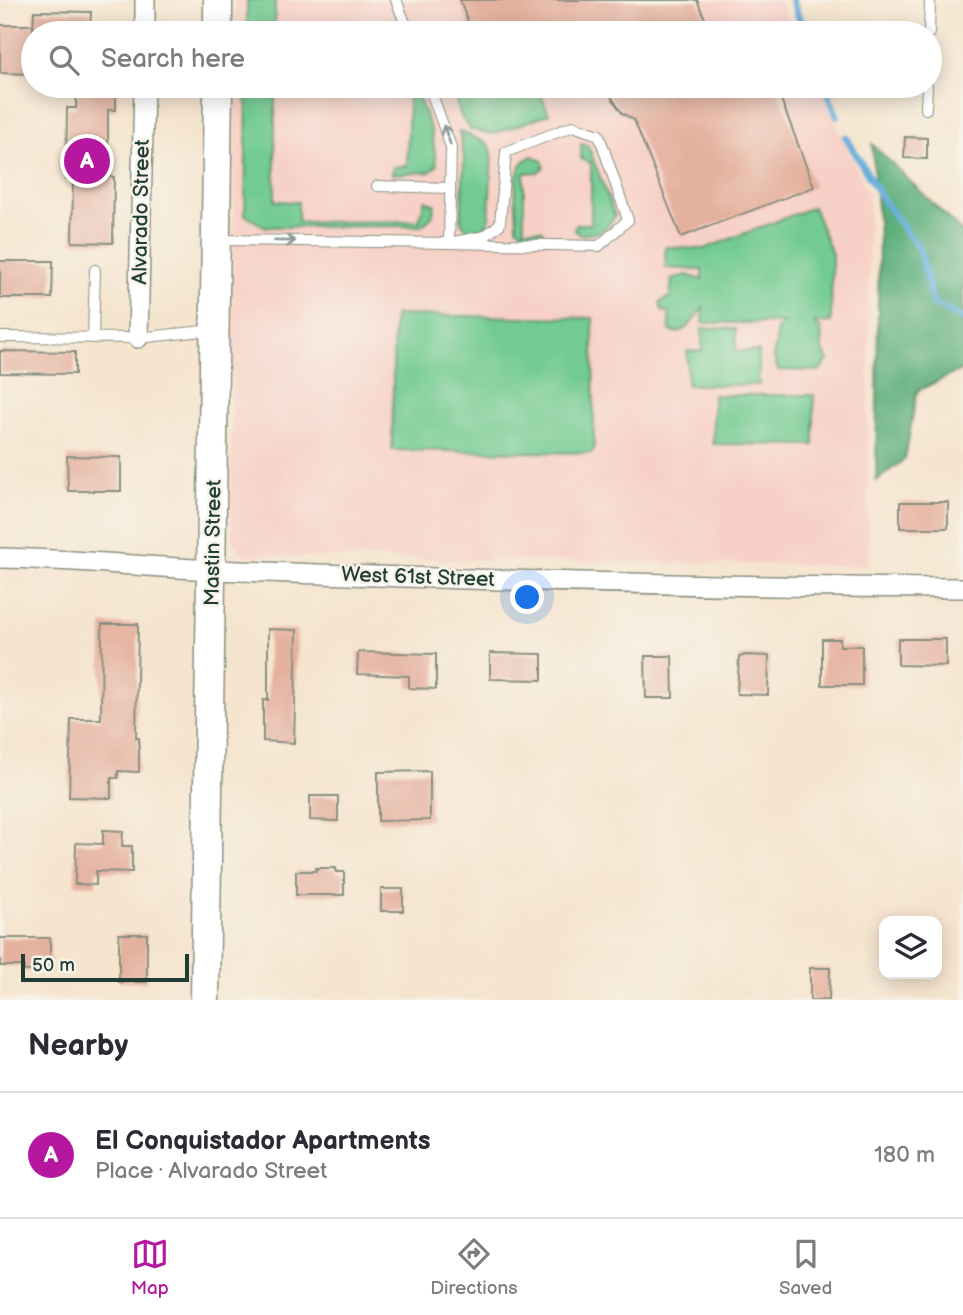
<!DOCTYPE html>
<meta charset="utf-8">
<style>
body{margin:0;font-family:"Balsamiq Sans",sans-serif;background:#f2f2f3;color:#2b2b33}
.controls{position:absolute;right:21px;bottom:21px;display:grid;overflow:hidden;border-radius:14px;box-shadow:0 4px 18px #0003}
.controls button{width:63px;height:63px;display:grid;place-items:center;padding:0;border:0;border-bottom:2px solid #e1e1e2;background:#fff;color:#2b2b33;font:35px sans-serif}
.scale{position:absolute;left:21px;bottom:18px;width:168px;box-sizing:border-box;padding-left:7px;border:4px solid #1f3d34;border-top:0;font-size:19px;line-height:24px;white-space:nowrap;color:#1f3d34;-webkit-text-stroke:5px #f7f3e8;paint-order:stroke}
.you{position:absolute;left:528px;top:598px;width:24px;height:24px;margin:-18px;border:5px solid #fff;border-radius:50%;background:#1a73e8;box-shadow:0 0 0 10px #1a73e833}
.badge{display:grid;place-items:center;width:46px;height:46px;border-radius:50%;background:#b5179e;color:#fff;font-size:23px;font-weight:700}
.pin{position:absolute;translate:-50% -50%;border:4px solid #fff;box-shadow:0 2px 7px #0006}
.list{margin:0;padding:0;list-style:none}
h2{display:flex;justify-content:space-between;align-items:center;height:91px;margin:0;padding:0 28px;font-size:30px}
h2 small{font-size:23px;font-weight:400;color:#7c7c81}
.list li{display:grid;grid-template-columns:46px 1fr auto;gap:21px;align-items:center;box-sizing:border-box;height:126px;padding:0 28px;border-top:2px solid #e1e1e2}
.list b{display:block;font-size:26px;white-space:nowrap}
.list p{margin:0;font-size:23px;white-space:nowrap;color:#7c7c81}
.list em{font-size:23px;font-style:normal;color:#7c7c81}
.icon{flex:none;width:38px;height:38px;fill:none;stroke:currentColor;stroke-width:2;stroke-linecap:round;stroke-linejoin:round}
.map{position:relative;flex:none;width:963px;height:1000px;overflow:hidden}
.search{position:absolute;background:#fff;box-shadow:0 4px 18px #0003;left:21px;right:21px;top:21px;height:77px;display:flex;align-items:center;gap:18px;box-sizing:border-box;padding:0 24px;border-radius:38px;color:#7c7c81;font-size:26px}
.sheet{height:217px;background:#fff}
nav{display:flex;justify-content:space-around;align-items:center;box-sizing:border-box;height:98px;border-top:2px solid #e1e1e2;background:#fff;font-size:19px;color:#7c7c81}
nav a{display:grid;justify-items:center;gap:4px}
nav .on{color:#b5179e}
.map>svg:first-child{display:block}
.built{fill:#f7d1c7}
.green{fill:#72cb91;stroke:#488462;stroke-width:2}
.forest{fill:#5daf7b;stroke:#3e7658;stroke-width:2}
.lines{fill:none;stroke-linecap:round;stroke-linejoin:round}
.stream{stroke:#65addc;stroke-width:7}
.building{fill:#e5b19f}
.lane-casing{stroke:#8a9081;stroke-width:12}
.street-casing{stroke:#8a9081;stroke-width:22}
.secondary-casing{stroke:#8a9081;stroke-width:31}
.lane{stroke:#fff;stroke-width:10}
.street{stroke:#fff;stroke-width:19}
.secondary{stroke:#fff;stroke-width:28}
.oneway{stroke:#8f9e9a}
.labels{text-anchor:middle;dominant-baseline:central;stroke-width:5;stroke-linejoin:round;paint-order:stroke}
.street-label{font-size:21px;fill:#1f3d34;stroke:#f7f3e8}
</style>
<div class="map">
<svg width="963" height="1000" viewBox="0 0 963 1000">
<rect width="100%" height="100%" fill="#f7f3e8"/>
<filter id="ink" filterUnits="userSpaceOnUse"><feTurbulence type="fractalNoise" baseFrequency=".0143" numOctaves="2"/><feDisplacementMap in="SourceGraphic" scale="14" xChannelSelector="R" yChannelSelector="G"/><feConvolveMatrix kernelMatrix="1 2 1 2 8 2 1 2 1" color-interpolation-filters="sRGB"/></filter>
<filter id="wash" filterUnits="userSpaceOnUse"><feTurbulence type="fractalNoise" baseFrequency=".00686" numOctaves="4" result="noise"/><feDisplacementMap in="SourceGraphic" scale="28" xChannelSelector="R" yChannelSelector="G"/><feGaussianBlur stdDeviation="1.57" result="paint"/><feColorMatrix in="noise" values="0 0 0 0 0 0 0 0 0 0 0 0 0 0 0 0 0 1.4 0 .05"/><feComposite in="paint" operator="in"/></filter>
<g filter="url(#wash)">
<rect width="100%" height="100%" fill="#f5e4ce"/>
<g class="built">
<path d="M234,0H779L794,33H234Z"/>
<path d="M234,86H819L869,196L868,566L252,556L240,552L231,538Z"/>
</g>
<g class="green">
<rect x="247" y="0" width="28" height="33"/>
<path d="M247,86H275V201L298,202V222L419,221L425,200L435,205L432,217L422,226L265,227L245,215Z"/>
<path d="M409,86H414L431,130L437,165L430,172L392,174L393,167L407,166Z"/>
<path d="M499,86H537L549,114L494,134L471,130L462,118L456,102Z"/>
<path d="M459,131L487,143L492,151L489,222L482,230L469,232L461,222L464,158Z"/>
<path d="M581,144L588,146L615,216C605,232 597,234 580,235L574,229L577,224H591V163L581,159Z"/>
<path d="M533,156L542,161L544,167L538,172L524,173V229L543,230V235L525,234L517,227C517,206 508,164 533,156Z"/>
<path d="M813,207L832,254L831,322L814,323L821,329L822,348L828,360L819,371L778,370L773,355C778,346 775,338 777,328L785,323H703V308L689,326L678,333L670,331L669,313L662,311L660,302L670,297L672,279L687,275L702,280V270L666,268L665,247L704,249Z"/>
<path d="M394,315L593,318L594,449L591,453L392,450Z"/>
<path d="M702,328L736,329V351H759V385H687V351H702Z"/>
<path d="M713,395H814V445L713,444Z"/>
</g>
<path class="forest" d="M872,144L963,233V369L917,391L905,459L876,481L879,234Z"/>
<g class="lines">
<g class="stream">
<path d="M792,0L805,33"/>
<path d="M825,86L837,116"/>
<path d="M846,137L881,197L919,249L933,303L963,319"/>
</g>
</g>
<g id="blocks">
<g class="building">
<path d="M460,0H697L711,33H472Z"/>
<path d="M34,11L91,12L90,33H33Z"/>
<path d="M0,25H33V74L0,73Z"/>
<path d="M77,86H116V110H108V142L107,176L114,177L113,243L72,242L73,179H66L67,108H76Z"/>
<path d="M604,86H776L814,187L681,237L634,120L622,113Z"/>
<path d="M905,137L927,138V159L904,158Z"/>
<path d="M0,261H53L52,298H0Z"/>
<path d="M0,351L75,352V374L0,373Z"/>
<path d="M67,456L121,457V491H68Z"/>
<rect x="900" y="502" width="48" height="26"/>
<path d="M102,624H138L136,738H139V772L118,771V778H111V798L69,797L71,719H101Z"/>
<path d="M268,629L297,630L294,743L263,741V700H268Z"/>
<path d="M822,639H840V646H862V685H822Z"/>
<path d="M898,639H946V666L898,665Z"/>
<path d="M358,652L436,654V689L409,688V676L357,674Z"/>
<path d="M490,653L542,654V680L490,679Z"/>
<path d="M746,655L769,656L768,695L737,694L739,657Z"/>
<path d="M645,656H672L673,698H646Z"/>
<path d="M430,771V820L378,821V772Z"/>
<path d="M310,796H338V821L310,820Z"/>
<path d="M103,830L123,831L122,846H132V872L96,871V885L75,884L76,843L103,844Z"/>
<path d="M316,868H336V872H344V895H296V871H316Z"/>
<rect x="381" y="889" width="22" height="22"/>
<rect x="119" y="934" width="28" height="48"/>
<path d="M0,938H50V971H24V966H0Z"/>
<path d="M810,968H830L829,1000H810Z"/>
</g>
</g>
</g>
<g filter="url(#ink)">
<use href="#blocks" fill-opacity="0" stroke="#8a9081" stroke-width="2"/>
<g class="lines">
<defs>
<g id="lane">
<path d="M396,0L409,33"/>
<path d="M929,33L930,0"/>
<path d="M926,109L927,86"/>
<path d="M573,126L599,135L628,220L599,246L449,243L485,236L500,224L506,152Z"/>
<path d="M377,186L449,188"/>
<path d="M218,240L449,243L451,147L429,86"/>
<path d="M0,337L138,338L212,330"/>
<path d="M93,338L95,270"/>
</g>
<g id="street">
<path d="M145,33V0"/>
<path d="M138,338L144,86"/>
<path d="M0,558C73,559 144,567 217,570C466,580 714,587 963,588"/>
</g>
<g id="secondary">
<path d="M218,33V0"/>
<path d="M205,1000L218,86"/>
</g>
</defs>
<use href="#lane" class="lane-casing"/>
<use href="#street" class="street-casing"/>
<use href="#secondary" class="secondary-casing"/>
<use href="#lane" class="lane"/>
<use href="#street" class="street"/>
<use href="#secondary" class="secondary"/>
</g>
<defs><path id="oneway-shaft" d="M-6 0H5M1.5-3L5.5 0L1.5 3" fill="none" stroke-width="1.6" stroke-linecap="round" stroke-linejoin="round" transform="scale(1.75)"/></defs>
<g class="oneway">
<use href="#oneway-shaft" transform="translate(447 135) rotate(-110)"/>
<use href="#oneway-shaft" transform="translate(285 241) rotate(1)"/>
</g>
</g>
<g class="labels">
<g class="street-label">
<text transform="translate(141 212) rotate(-89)">Alvarado Street</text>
<text transform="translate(213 543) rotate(-89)">Mastin Street</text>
<text transform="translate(418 577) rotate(2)">West 61st Street</text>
</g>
</g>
</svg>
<div class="controls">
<button><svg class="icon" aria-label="layers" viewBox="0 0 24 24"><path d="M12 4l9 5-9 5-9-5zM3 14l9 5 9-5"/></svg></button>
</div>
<div class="scale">50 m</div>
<div class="you"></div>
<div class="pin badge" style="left:87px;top:161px">A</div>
<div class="search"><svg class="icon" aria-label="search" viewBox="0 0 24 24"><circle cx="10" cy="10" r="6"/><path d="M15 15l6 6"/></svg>Search here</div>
</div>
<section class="sheet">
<h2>Nearby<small></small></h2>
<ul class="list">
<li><span class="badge">A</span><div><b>El Conquistador Apartments</b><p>Place · Alvarado Street</p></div><em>180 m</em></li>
</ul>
</section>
<nav>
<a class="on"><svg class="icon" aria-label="map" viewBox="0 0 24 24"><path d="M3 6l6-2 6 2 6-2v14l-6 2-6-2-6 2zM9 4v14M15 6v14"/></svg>Map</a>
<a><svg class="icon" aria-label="directions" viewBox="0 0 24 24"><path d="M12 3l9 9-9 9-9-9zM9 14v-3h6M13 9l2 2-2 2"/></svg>Directions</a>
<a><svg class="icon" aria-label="saved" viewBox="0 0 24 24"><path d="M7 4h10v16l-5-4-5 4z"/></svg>Saved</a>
</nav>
